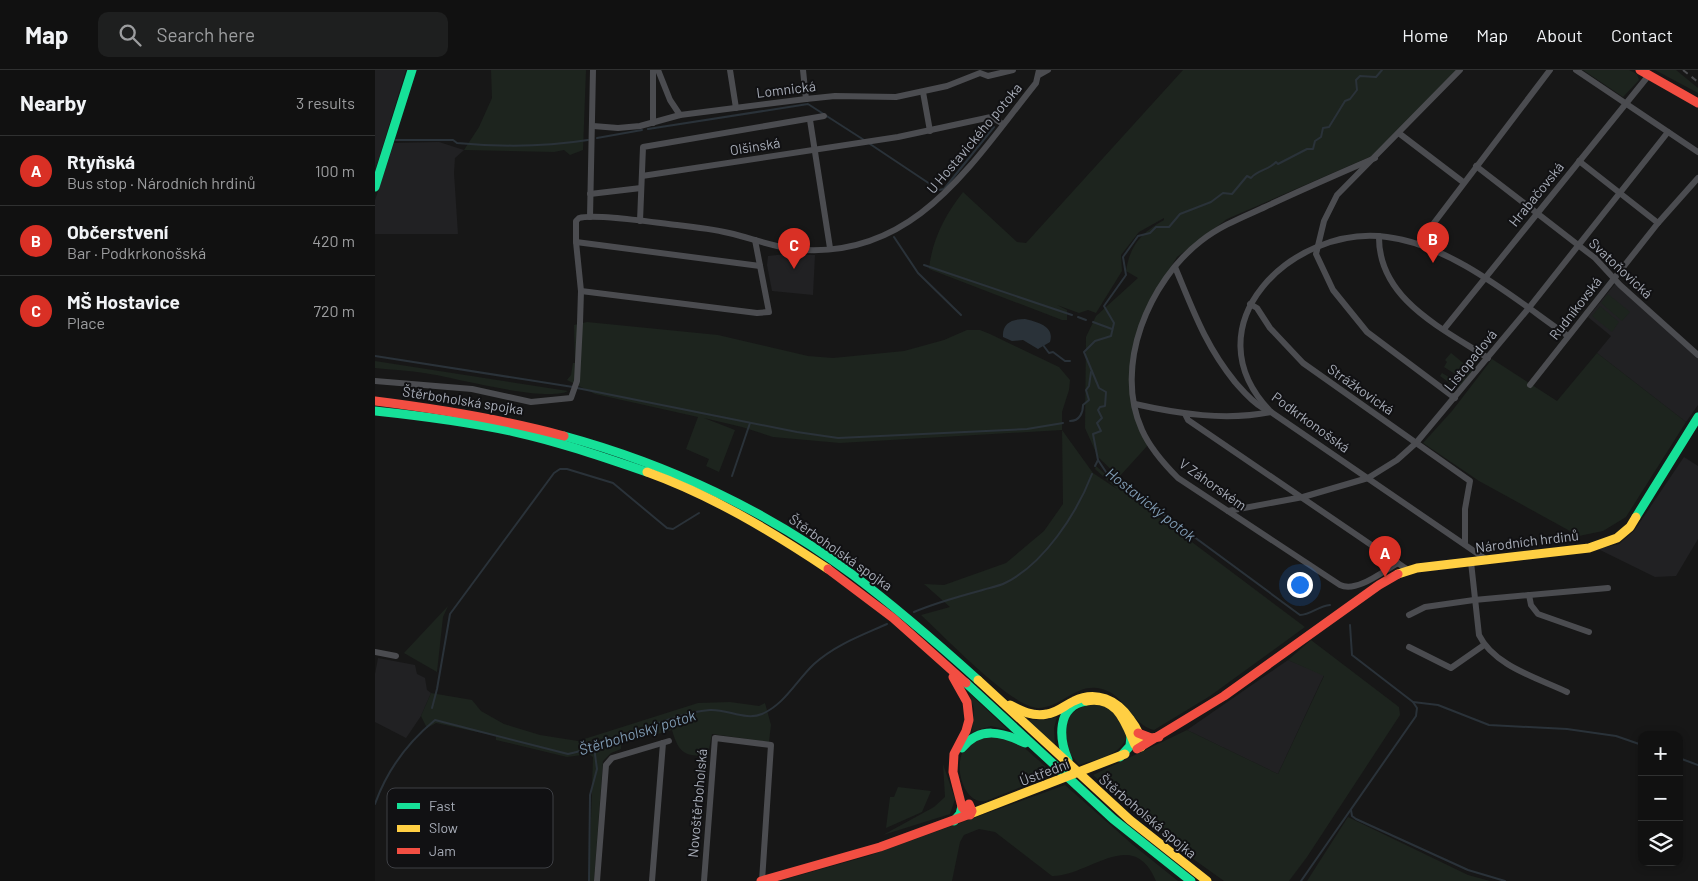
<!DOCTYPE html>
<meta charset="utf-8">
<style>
body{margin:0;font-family:Barlow,sans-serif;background:#1e1f1f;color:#f1f3f6}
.controls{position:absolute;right:15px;bottom:15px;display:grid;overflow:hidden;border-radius:10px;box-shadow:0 2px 8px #0003}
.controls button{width:45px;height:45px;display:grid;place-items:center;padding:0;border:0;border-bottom:1px solid #303131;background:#111;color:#f1f3f6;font:25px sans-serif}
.you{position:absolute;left:924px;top:514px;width:18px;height:18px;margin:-12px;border:4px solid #fff;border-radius:50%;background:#1a73e8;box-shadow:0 0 0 8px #1a73e833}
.badge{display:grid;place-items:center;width:32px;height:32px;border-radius:50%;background:#d93025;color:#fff;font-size:16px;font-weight:700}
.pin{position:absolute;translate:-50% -41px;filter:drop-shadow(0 1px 2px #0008)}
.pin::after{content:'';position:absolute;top:26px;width:18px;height:15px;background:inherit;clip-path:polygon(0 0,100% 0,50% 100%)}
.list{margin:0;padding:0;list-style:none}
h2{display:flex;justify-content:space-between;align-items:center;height:65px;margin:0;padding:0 20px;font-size:21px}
h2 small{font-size:16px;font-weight:400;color:#9c9d9f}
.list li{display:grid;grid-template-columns:32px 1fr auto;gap:15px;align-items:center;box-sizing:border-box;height:70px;padding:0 20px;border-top:1px solid #303131}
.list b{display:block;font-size:19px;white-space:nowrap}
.list p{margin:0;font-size:16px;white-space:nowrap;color:#9c9d9f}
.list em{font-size:16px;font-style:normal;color:#9c9d9f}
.icon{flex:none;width:28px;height:28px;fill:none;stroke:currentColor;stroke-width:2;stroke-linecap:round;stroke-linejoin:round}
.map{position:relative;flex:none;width:1323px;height:811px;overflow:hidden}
header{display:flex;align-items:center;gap:30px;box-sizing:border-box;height:70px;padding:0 25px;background:#111;border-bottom:1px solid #303131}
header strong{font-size:24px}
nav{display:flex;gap:28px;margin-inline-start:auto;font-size:18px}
.search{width:350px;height:45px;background:#1e1f1f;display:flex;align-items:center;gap:12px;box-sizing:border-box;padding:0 18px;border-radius:10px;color:#9c9d9f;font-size:19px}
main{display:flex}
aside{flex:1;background:#111}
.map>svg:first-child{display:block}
.built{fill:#212123}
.green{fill:#1d241e}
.water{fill:#2a3239}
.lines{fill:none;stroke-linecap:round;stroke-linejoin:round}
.stream{stroke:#2a3239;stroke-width:2}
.street{stroke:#4b4c50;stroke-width:6}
.fast{stroke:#16e098;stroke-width:9}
.slow{stroke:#ffcf43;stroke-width:9}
.jam{stroke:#f24e42;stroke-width:9}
.rail{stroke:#4b4c4f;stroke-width:2;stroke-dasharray:6 5;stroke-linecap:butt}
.labels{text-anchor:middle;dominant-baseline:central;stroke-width:4;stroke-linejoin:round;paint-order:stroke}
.street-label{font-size:14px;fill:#a8adb8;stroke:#111113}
.water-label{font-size:15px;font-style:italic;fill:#7f9bb3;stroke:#111113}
.key{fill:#111113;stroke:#3e4045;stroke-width:1}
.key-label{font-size:14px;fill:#a8adb8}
</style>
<header>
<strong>Map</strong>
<div class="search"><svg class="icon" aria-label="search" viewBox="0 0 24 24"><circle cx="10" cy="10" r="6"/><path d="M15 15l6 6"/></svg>Search here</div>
<nav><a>Home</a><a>Map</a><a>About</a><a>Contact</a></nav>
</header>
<main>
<aside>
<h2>Nearby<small>3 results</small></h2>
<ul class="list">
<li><span class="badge">A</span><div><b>Rtyňská</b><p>Bus stop · Národních hrdinů</p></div><em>100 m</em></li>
<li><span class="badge">B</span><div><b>Občerstvení</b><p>Bar · Podkrkonošská</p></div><em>420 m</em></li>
<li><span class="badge">C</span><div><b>MŠ Hostavice</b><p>Place</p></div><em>720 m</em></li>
</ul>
</aside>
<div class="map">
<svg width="1323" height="811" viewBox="0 0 1323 811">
<rect width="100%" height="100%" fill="#171717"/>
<g class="built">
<path d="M0,0H31L0,101Z"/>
<path d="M64,72L89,80L80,88L79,103L83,164H0V130L19,73Z"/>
<path d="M411,184L440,185L438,225L397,221L392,195L393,186Z"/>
<path d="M1240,214L1323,288V335L1311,352L1222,283L1236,266L1213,247Z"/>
<path d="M1309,387L1323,396V469L1301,506L1280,507L1223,479L1244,474L1259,461Z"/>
<path d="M3,588L40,595L42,604L50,608L52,620L56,623L46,646L31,668L0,652V604Z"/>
<path d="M913,590L949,605L903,704L812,660Z"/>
</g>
<g class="green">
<path d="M116,0H211L208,80L195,85L189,80L179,82L89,80L104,57L117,28Z"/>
<path d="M808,0H1084L999,85L852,149L802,187L780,222L763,260L758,334L774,374L744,407L723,387L710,358L711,267L721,246L763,208L751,201C755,175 766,163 789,150V148L764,162L746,185L747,201L721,243L713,240L704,243L682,235L692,240V250H687L554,199C557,170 570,145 588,122L642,172L651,173Z"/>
<path d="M1208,0H1254L1262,4L1264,10L1248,27Z"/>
<path d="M1280,0H1301L1323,18V23Z"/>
<path d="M1233,224L1255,242L1247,251L1226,233Z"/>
<path d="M1225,236L1244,252L1237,262L1217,246Z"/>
<path d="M212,252L343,265L433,286L458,288L529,281L569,270L592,260H605L615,264L684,297L695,310L694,320L687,342V360L718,403L742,419L720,399L721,396L753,424L930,557L835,626L779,660C756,655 751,625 727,619C701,612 687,638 663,638C637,638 568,565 546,545L575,537L549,514L569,515L631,493L669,461L688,434L687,360L465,373L398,367L367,357L329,348L360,360L344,402L331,396L334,389L311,379L323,347L220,324L192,310L196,305L198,293H200L199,255Z"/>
<path d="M1076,283L1098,301L1083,319L1065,306L1067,303L1077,309L1080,304L1069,297L1072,292L1070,290Z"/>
<path d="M1222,283L1311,352L1251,447L1228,461L1204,466L1104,411L1048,373L1077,341L1117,289L1182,331Z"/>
<path d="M0,291L193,321C172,332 88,310 61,305C41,301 20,300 0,298Z"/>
<path d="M73,536L68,547L62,602L29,583Z"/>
<path d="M936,570L1024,637L1025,645L932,787L914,811H849L793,771L718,705L812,660L903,704L949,606L913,590Z"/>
<path d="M56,623L97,630L106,641L129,654L165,665L203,671L323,633L355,632L384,636L390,633L396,655L394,672L337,664L333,685C309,688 303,681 297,660L246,674V679L236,683L228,691L219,811H214L218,687L214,684L192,687L121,670V666L61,653L52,658L46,646Z"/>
<path d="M594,623L633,660L616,656L597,662L599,639Z"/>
<path d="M714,633L737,638L753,662C748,686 724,688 704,695L689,676L693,645Z"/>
<path d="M682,647L679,658L680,676L652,650H669Z"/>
<path d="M612,665L644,673L679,704L611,731C587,736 575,688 594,674C599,670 607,668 612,665Z"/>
<path d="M568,694L580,729L575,744L508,765L559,737L570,727Z"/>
<path d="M690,715L758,775L803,811H781C758,755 713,807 677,806L620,762L604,759L589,765L585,772L577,811H404L493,786Z"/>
<path d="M523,717L556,721L547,742L511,758L515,727H519Z"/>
<path d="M973,747L1093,805L1115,811H932Z"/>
</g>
<path class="water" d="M650,249C662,252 680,256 675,272L663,279L648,270L637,271L628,267C627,253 637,249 650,249Z"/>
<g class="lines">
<g class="stream">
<path d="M273,59L433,34L489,70"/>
<path d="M222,68L267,60"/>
<path d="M21,70H78L82,73C126,77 169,77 213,70"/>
<path d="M495,74L564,120L569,119L619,57"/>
<path d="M519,167L543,203L586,245"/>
<path d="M549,195L697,245"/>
<path d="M703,247L711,250"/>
<path d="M718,252L737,259"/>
<path d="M668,275L674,283L678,282L690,291H695"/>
<path d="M0,286L198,317"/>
<path d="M202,318L422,362L463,368L652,359L688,353"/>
<path d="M695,351C705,351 708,342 708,335L714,330L711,320L714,316L716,302"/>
<path d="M720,396L723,390"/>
<path d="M357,406L375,353"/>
<path d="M955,535C943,536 936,545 925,545L731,402L723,390L718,364L726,361L722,353L727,348L723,340L725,337L730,336L731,322L724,318L709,282L720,271L736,266L739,253L729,236L751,205L748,187L763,166L775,163L781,157H794L805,144L836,132L848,123L857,124L872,106L876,108C882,100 894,100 901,92L903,94L932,79H938L940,71L946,67L948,58L954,57L970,31L975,29L982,20L981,10L985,6L1001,7L1007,0"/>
<path d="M539,542C560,533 582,527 604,521C612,518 622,517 630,513C669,494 702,443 717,404"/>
<path d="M1038,632L1063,635L1114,655L1192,659L1241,666L1267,675"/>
<path d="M57,638L62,619L75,544L179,403L185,399H192L238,413L292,458L298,459L324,443"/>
<path d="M1304,688L1323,695"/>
<path d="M0,734C12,700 32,673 60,650L193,684C239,675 290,644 335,640C352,639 371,651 387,644C410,634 421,611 439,594C460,575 485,566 512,554"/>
<path d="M976,740L977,746L981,749L1093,800L1130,811"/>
<path d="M214,811L215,725L222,699L219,677"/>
<path d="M926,811L1041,646L1042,638L1038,632L977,585L975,555"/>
</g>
<g class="street">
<path d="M283,0L295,30L305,45"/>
<path d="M355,0L361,38"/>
<path d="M428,0L431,29"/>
<path d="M1201,0L1323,82"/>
<path d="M664,5L673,0"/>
<path d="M548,22L555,61"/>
<path d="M435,50L455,178"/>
<path d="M278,53V0"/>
<path d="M218,56L243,58L265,56L305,45L431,29L460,26L521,27L572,16L605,3L613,6L638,0"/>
<path d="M1025,64L1088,112"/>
<path d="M1000,88C963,104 926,120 890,137C868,147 845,156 826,171C774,211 738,296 767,360C775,378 789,394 803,408L965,515C982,523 1008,501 1023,493"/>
<path d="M1204,91L1283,153"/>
<path d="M1101,96L1220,188L1245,215L1323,285"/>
<path d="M267,106L523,67L616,47L628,54"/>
<path d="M215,124L266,118"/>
<path d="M215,147L218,0"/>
<path d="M265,151L268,77L449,46"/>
<path d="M1004,166C1003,229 1067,258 1113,288"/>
<path d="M201,172L385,196"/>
<path d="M1043,174L1175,0"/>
<path d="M800,197C818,240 830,275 860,312C868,321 877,332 888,338"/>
<path d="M206,221L382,243L394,242L380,170"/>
<path d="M875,234L882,238L895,258L928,293L1095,411L1090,439V474"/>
<path d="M1069,259L1274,5"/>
<path d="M0,311L97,319L156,332L196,328L202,311L205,253L206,221L201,172V151L204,148C220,143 282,153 302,155C320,157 337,159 354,163C375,168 396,176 417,179C538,193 596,94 661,13L664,0"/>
<path d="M1155,315L1283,153L1323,108"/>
<path d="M1080,328L992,262L958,220L941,184L949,151L962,125L1085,0"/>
<path d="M760,334C804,344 851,351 896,342"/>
<path d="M810,344L813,350L1033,500"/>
<path d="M853,441L928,427L993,408L1022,390L1041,373L1153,239L1293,62"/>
<path d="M1112,490L896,342C812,256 918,154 1012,167C1077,175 1141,230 1193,266"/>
<path d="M1096,492L1104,565C1119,596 1163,608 1192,622"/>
<path d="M1154,525L1156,535L1163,544L1214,562"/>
<path d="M1034,545L1050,537L1099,530L1233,518"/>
<path d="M1034,577L1076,598L1109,575"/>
<path d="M0,582L21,586"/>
<path d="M222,811L231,695L237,688L294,671"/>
<path d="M277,811L288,673"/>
<path d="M329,811L340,668L396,675L387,811"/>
</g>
<g class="fast">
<path d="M0,117L37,0"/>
<path d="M0,341C47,346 94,352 140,362C185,372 228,387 272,402"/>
<path d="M189,366C292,394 393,441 478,505C522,538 563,574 603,610"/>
<path d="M1261,447L1323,347"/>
<path d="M591,613L738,749L816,811"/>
<path d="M587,678C605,656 627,662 650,673"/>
<path d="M745,687L755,676L756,666"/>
<path d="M693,690C684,669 681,636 711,631"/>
<path d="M579,751L585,744L587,736"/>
</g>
<g class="slow">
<path d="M272,402C336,425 396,461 453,499"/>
<path d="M1023,504L1042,498L1214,478L1242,468L1255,457L1261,447"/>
<path d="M603,610L755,750L832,811"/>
<path d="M635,635C646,641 658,647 672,644C682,643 690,635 699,631C721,620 742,630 755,649C762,658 767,667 766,677L760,675C750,652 742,625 711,631"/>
<path d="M595,744L750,684"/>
</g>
<g class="jam">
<path d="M1265,0L1323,33"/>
<path d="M0,331C64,339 127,349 189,366"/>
<path d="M453,499L518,548L591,613"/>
<path d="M578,607L592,632L594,650L591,661L579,684L578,702L587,737L595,745L597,741L594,734"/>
<path d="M763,663L776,668L784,667"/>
<path d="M762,679L849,626L1004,515L1023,504"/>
<path d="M386,811L505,777L595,744"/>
</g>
<path class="rail" d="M1308,0L1323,12"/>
</g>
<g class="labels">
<g class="street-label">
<text transform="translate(411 19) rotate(-7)">Lomnická</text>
<text transform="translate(599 68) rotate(-50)">U Hostavického potoka</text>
<text transform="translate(380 76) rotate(-9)">Olšinská</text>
<text transform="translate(1161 124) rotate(-51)">Hrabačovská</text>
<text transform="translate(1246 198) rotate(43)">Svatoňovická</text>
<text transform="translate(1200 238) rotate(-52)">Rudníkovská</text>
<text transform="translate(1095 290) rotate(-51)">Listopadová</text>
<text transform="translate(986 319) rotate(35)">Strážkovická</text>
<text transform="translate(88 330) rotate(9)">Štěrboholská spojka</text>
<text transform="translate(936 352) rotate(36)">Podkrkonošská</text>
<text transform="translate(838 414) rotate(35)">V Záhorském</text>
<text transform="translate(1152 471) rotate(-7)">Národních hrdinů</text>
<text transform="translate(466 482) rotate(35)">Štěrboholská spojka</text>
<text transform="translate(669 702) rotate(-21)">Ústřední</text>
<text transform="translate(322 733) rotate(-85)">Novoštěrboholská</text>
<text transform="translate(773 746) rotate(40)">Štěrboholská spojka</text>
</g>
<g class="water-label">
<text transform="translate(776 434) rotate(38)">Hostavický potok</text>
<text transform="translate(262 662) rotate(-17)">Štěrboholský potok</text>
</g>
</g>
<rect x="12" y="718" width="166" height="80" rx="8" class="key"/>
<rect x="22" y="733" width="23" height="6" fill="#16e098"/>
<rect x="22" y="755" width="23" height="7" fill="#ffcf43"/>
<rect x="22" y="778" width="23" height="6" fill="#f24e42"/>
<g class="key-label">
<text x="54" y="741">Fast</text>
<text x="54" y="763">Slow</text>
<text x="54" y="786">Jam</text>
</g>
</svg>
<div class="controls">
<button>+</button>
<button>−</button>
<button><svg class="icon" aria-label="layers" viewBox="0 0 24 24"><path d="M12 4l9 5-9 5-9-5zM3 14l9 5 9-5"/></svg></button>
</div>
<div class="you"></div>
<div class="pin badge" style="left:1010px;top:507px">A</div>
<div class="pin badge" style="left:1058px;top:193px">B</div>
<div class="pin badge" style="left:419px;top:199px">C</div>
</div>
</main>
